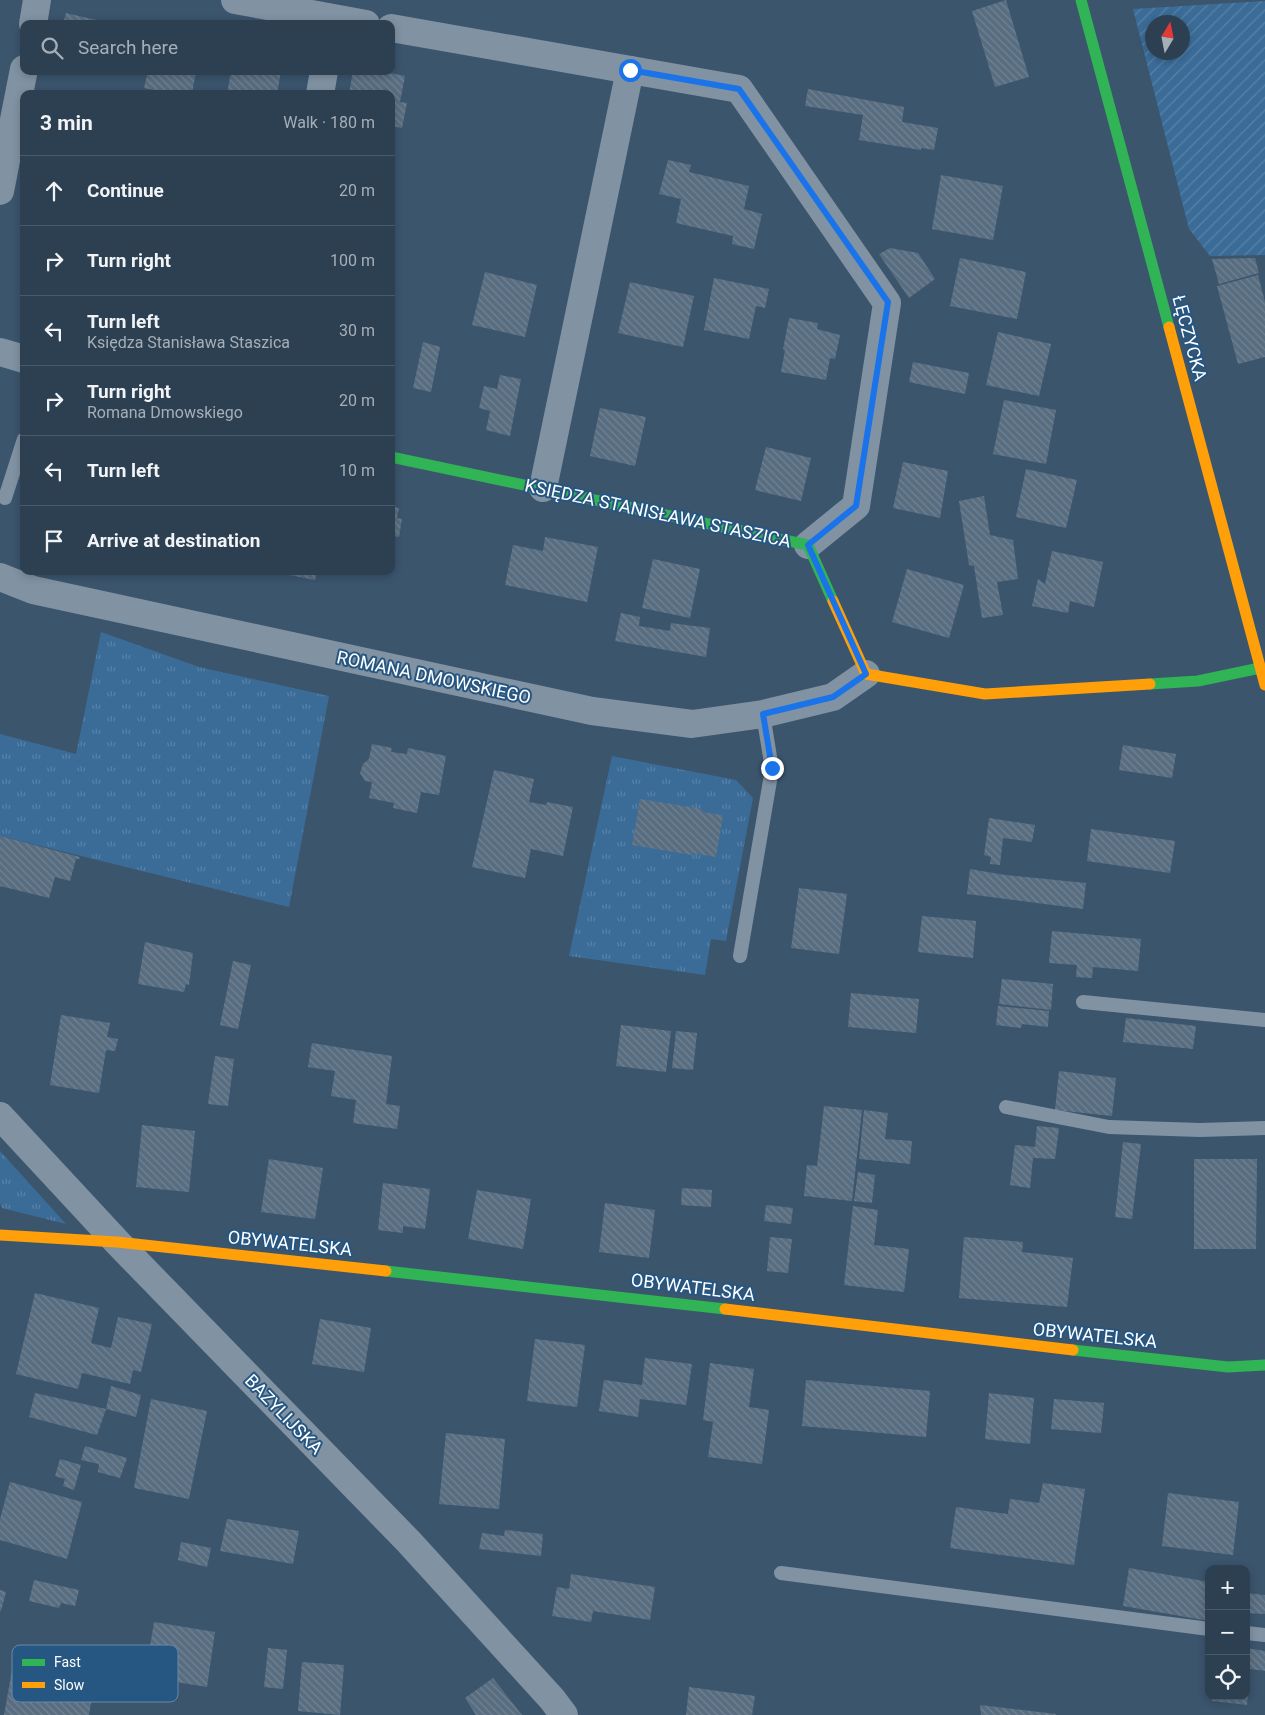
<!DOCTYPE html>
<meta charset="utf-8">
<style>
body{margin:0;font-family:Roboto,sans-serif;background:#344759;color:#f1f3f6}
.controls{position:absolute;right:15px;bottom:15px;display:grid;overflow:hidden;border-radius:10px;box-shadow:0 2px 8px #0003}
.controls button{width:45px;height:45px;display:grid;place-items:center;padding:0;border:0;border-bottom:1px solid #485969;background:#2c4052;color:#f1f3f6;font:25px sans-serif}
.compass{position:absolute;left:1145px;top:15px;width:45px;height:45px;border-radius:50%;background:#2c4052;box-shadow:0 2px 8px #0003;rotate:10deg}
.stop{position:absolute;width:15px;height:15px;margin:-11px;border:4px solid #1a73e8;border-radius:50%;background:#fff}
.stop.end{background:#1a73e8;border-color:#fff;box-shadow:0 1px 5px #0008}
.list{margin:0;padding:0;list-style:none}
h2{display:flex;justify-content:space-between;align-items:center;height:65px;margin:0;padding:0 20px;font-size:21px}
h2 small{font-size:16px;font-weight:400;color:#a6afb8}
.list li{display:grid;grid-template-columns:32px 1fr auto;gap:15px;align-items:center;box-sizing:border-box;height:70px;padding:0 20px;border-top:1px solid #485969}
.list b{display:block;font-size:19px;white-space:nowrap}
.list p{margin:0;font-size:16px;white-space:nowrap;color:#a6afb8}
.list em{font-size:16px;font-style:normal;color:#a6afb8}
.icon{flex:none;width:28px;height:28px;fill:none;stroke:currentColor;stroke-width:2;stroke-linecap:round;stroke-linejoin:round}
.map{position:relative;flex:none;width:1265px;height:1715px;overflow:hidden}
.search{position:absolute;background:#2c4052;box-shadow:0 2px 8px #0003;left:20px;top:20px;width:375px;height:55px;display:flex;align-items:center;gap:12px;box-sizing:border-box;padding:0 18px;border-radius:10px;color:#a6afb8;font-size:19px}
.panel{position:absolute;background:#2c4052;box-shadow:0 2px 8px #0003;left:20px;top:90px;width:375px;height:485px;border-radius:10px}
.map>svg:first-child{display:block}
.grass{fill:url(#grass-tufts)}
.garden{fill:url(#garden-furrows);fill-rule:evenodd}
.building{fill:url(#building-back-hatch)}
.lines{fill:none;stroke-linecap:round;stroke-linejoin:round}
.lane{stroke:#8193a3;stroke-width:14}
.street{stroke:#8193a3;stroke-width:28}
.fast{stroke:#30b455;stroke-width:11}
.slow{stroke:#ff9f0a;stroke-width:11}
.route{stroke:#1a73e8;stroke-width:6}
.labels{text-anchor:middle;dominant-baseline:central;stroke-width:4;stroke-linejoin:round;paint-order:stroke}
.street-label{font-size:18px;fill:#fff;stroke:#265682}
.key{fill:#265682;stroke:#6789a8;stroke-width:1}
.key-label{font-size:14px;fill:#fff}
</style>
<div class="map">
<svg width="1265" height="1715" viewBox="0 0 1265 1715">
<defs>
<pattern id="grass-tufts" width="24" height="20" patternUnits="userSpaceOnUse" patternTransform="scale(1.25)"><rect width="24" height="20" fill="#3b6c98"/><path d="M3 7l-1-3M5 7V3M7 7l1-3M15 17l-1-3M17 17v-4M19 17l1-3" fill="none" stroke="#5882a7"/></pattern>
<pattern id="garden-furrows" width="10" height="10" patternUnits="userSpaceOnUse" patternTransform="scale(1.25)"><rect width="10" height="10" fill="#3b6c98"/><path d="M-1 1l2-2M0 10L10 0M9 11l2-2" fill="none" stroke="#5882a7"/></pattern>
<pattern id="building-back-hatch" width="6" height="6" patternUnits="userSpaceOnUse" patternTransform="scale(1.25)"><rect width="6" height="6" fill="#586d80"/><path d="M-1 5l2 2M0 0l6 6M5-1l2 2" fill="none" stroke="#718393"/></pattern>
</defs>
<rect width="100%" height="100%" fill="#3b556d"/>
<g class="grass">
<path d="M101,632L199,667L329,696L289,907L0,836V734L76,754Z"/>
<path d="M612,756L736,780L753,798L726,941L711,939L705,975L569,956Z"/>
<path d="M0,1151L66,1224L2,1208L0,1203Z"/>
</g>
<path class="garden" d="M1265,1V255L1210,256L1189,229L1133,9ZM1152,22H1182V52H1152Z"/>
<g class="building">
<path d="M1006,0L1029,77L995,87L972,11Z"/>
<path d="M66,13L109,23V24H63Z"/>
<path d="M148,71H196L192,94H174L144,88Z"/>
<path d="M231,71H281L277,94H227Z"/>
<path d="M353,71L377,74L378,71H380L405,76L400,102L407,103L402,128L391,126V94H349Z"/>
<path d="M808,89L904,107L902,122L938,128L934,150L921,148V150L859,140L863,115L805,106Z"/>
<path d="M668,160L691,165L689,172L749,186L744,209L762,214L754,249L732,244L733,236L676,223L681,199L659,194Z"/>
<path d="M941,175L1003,186L993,240L932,229Z"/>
<path d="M890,248L918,253L935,279L909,298L879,254Z"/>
<path d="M960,258L1026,272L1017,319L950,306Z"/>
<path d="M1255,258L1259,273L1219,284L1212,259Z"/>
<path d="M485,272L537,285L525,337L472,325Z"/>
<path d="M1258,275L1265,302V357L1238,364L1217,286Z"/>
<path d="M714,278L769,289L765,308L756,306L749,339L704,330Z"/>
<path d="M630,282L694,296L683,347L618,333Z"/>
<path d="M789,318L818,323L817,329L840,335L835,359L830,358L826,380L781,372L785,350L783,349Z"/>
<path d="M998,332L1051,344L1039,396L986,385Z"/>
<path d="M423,342L440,347L431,392L413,388Z"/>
<path d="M913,362L969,373L965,394L909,382Z"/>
<path d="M500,375L521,379L510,436L486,430L490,411L479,408L484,386L497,389Z"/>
<path d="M1004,400L1056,410L1046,464L993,454Z"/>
<path d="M600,408L646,417L635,466L590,456Z"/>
<path d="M766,447L811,458L801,501L755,490Z"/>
<path d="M903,462L948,471L940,518L893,508Z"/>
<path d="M1026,469L1077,480L1066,528L1016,517Z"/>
<path d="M984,496L990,535L1013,540L1018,579L997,582L1003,615L982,618L974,566L969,565L959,501Z"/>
<path d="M391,506L399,508L397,518L402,519L399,537L393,536L392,542Z"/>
<path d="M545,537L598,547L587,602L505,585L513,545L543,551Z"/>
<path d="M1052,551L1103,562L1094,607L1070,601L1068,613L1032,606L1038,579L1045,584Z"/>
<path d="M653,559L700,569L690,618L642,608Z"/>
<path d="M907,569L964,585L949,638L892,622Z"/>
<path d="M285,571H317L315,580L284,574Z"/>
<path d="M621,613L640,617L639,626L670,631L671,623L710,628L706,657L615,641Z"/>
<path d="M372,744L392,748L391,752L407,754L408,748L446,756L439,795L421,792L417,813L393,808L394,803L369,798L372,782L365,781L360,773L363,764L369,759Z"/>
<path d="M1123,745L1176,754L1172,778L1119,770Z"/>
<path d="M494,770L534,779L529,802L546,805L547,802L573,807L563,856L531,849L525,878L472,867Z"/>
<path d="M640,799L702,809V812L723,815L716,857L692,853V855L632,845Z"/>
<path d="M989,818L1035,825L1032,842L1003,838L1000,865L990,864L991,857L984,855Z"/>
<path d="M1091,829L1175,841L1170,873L1087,861Z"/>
<path d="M0,836L80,857L79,859H76L70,881L55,877L49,898L0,886Z"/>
<path d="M970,869L1005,875L1086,883L1083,909L967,894Z"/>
<path d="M799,888L847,894L839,954L791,948Z"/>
<path d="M922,916L976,921L973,958L918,952Z"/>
<path d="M1052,931L1141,939L1138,971L1093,967L1092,978L1076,977L1077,965L1049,963Z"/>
<path d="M145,942L193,953L189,985L186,984L184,992L138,984Z"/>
<path d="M233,961L251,965L238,1029L220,1025Z"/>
<path d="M1002,979L1053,984L1051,1010L999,1004Z"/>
<path d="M851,993L919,999L916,1033L848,1027Z"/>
<path d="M998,1006L1049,1011L1048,1027L1022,1024L1021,1028L996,1025Z"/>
<path d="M61,1015L110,1023L107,1037L118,1039L115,1051L106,1050L99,1093L50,1085Z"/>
<path d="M1126,1018L1196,1026L1193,1049L1123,1042Z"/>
<path d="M621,1025L671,1031L666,1072L616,1066Z"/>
<path d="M676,1031L697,1033L693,1070L672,1068Z"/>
<path d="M312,1043L392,1056L386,1104L400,1106L397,1129L353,1123L356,1100L331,1096L335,1071L308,1067Z"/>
<path d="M215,1056L234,1059L228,1106L208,1104Z"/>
<path d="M1059,1071L1116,1078L1112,1116L1055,1110Z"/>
<path d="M824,1106L862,1110L852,1201L804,1196L807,1165L817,1166Z"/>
<path d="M864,1110L888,1113L885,1139L912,1141L910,1164L859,1159Z"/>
<path d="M142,1125L195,1131L189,1192L136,1187Z"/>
<path d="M1037,1126L1059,1128L1055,1159L1033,1158L1030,1188L1010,1185L1015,1145L1035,1147Z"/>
<path d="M1123,1142L1141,1144L1132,1219L1115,1217Z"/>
<path d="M269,1159L323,1168L315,1219L261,1212Z"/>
<path d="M1194,1159H1257L1256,1249H1194Z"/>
<path d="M858,1172L875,1175L872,1203L854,1201Z"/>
<path d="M383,1183L430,1189L425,1229L403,1226V1233L378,1230Z"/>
<path d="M682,1188L712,1190L711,1207L681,1205Z"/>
<path d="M477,1190L531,1199L523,1249L468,1239Z"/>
<path d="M605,1203L655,1210L649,1258L599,1252Z"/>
<path d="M766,1205L793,1208L791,1224L764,1221Z"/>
<path d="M853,1206L878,1210L874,1245L909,1249L904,1292L844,1285Z"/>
<path d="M770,1237L792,1239L788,1273L767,1271Z"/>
<path d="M964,1237L1023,1242L1022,1252L1073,1258L1067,1307L959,1298Z"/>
<path d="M35,1293L99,1308L91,1343L111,1348L118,1317L152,1324L141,1372L133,1370L130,1384L82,1373L78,1389L16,1374Z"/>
<path d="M320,1319L371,1328L364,1372L312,1364Z"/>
<path d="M535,1339L585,1345L577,1407L527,1401Z"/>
<path d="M645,1358L692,1364L686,1405L640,1399L638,1417L599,1411L604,1380L642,1385Z"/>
<path d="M710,1363L754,1369L749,1407L769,1410L762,1464L708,1457L713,1422L703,1420Z"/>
<path d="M806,1380L930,1391L926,1437L802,1426Z"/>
<path d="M111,1386L141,1395L136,1417L106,1409Z"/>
<path d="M35,1393L106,1409L97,1435L29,1417Z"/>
<path d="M989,1393L1034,1398L1030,1444L985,1439Z"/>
<path d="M151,1399L207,1411L189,1499L134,1488Z"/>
<path d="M1054,1399L1104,1403L1101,1433L1051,1429Z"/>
<path d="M446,1433L505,1439L499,1509L439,1504Z"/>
<path d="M85,1446L127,1458L120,1478L98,1472L99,1464L81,1460Z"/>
<path d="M60,1459L81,1465L74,1490L63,1486L65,1479L55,1476Z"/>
<path d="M10,1482L82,1502L67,1559L0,1540V1519Z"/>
<path d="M1043,1483L1085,1489L1074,1565L950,1548L956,1507L1008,1514L1010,1499L1039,1503Z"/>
<path d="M1168,1493L1239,1502L1233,1555L1162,1546Z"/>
<path d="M227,1519L299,1531L293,1564L220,1551Z"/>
<path d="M505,1530L543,1534L541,1556L479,1549L482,1533L504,1536Z"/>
<path d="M181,1542L211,1548L207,1567L178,1560Z"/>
<path d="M1129,1568L1209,1582V1621L1123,1606Z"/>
<path d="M571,1574L655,1587L650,1620L593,1611L591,1622L552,1616L557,1587L569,1589Z"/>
<path d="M34,1580L79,1590L75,1606L61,1603L59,1608L29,1601Z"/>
<path d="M0,1590L6,1592L1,1611H0Z"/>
<path d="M1246,1593L1265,1595V1614L1246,1613Z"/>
<path d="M154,1622L215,1632L207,1687L145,1677Z"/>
<path d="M268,1648L287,1650L283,1689L264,1687Z"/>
<path d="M1246,1648L1265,1651V1671L1250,1669L1247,1705L1212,1701L1213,1696H1246Z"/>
<path d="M302,1662L344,1665L340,1715L298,1711Z"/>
<path d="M12,1670L94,1685L89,1715H4Z"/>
<path d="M493,1678L522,1715H476L465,1698Z"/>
<path d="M689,1687L755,1696L752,1715H686Z"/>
<path d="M980,1705L1056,1714V1715H981Z"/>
</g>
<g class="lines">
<g class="lane">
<path d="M5,498L24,439"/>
<path d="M740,956L772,769L763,714"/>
<path d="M1083,1002L1265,1020"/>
<path d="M1006,1107L1109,1127L1200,1130L1265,1128"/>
<path d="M781,1573L1209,1629"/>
<path d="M1246,1633L1265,1635"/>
</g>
<g class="street">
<path d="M235,0L366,24"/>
<path d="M33,24L37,0"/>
<path d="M391,28L739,89L887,303L856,506L808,545"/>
<path d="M320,94L324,71"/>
<path d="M0,191L24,69"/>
<path d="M0,352L24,359"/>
<path d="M543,488L630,70"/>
<path d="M0,577L33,590L592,711L692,724L763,714L833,697L866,674"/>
<path d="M0,1116L117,1242L409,1542L552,1699L564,1715"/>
</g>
<g class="fast">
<path d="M1081,0L1169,327"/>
<path d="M391,457L808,545L833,601"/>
<path d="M1150,684L1198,681L1260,668"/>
<path d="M386,1271L725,1309"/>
<path d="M1073,1350L1228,1367L1265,1365"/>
</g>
<g class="slow">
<path d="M1169,327L1265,685"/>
<path d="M833,601L866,674L985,694L1150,684"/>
<path d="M0,1235L117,1242L386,1271"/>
<path d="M725,1309L1073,1350"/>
</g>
</g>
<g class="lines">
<path class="route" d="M630,70L739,89L888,302L856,506L808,545L866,674L833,697L763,714L772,768"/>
</g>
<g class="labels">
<g class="street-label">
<text transform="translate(1190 338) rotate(75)">ŁĘCZYCKA</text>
<text transform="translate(658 513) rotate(12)">KSIĘDZA STANISŁAWA STASZICA</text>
<text transform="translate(434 677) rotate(12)">ROMANA DMOWSKIEGO</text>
<text transform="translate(290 1243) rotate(6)">OBYWATELSKA</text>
<text transform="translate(693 1287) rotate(7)">OBYWATELSKA</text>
<text transform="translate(1095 1335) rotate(6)">OBYWATELSKA</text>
<text transform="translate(284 1414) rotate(46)">BAZYLIJSKA</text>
</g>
</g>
<rect x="12" y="1645" width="166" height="57" rx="8" class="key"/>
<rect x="22" y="1659" width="23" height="7" fill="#30b455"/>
<rect x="22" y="1682" width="23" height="6" fill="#ff9f0a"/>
<g class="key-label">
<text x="54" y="1667">Fast</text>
<text x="54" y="1690">Slow</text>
</g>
</svg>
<div class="controls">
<button>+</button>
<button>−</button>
<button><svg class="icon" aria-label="locate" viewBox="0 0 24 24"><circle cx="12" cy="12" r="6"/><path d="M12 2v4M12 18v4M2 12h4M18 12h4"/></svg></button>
</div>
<svg class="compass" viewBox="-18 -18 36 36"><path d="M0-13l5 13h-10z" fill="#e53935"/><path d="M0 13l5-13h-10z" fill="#a6afb8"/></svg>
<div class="stop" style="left:630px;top:70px"></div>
<div class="stop end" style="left:772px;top:768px"></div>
<div class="search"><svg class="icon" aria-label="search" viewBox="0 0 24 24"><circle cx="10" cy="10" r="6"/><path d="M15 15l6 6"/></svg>Search here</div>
<section class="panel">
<h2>3 min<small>Walk · 180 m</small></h2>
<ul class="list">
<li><svg class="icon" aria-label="ahead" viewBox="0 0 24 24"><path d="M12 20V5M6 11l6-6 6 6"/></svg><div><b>Continue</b></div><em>20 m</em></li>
<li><svg class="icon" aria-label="right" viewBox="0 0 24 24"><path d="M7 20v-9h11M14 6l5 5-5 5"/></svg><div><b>Turn right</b></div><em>100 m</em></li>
<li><svg class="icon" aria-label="left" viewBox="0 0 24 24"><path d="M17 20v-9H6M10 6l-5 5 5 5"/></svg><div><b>Turn left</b><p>Księdza Stanisława Staszica</p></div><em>30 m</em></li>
<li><svg class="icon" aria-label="right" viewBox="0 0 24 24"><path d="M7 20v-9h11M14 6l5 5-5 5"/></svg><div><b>Turn right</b><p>Romana Dmowskiego</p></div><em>20 m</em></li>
<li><svg class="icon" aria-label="left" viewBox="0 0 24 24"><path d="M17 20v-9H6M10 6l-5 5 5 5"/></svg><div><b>Turn left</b></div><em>10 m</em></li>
<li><svg class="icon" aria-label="arrive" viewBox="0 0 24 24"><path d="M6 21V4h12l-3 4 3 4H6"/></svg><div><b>Arrive at destination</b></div></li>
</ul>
</section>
</div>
